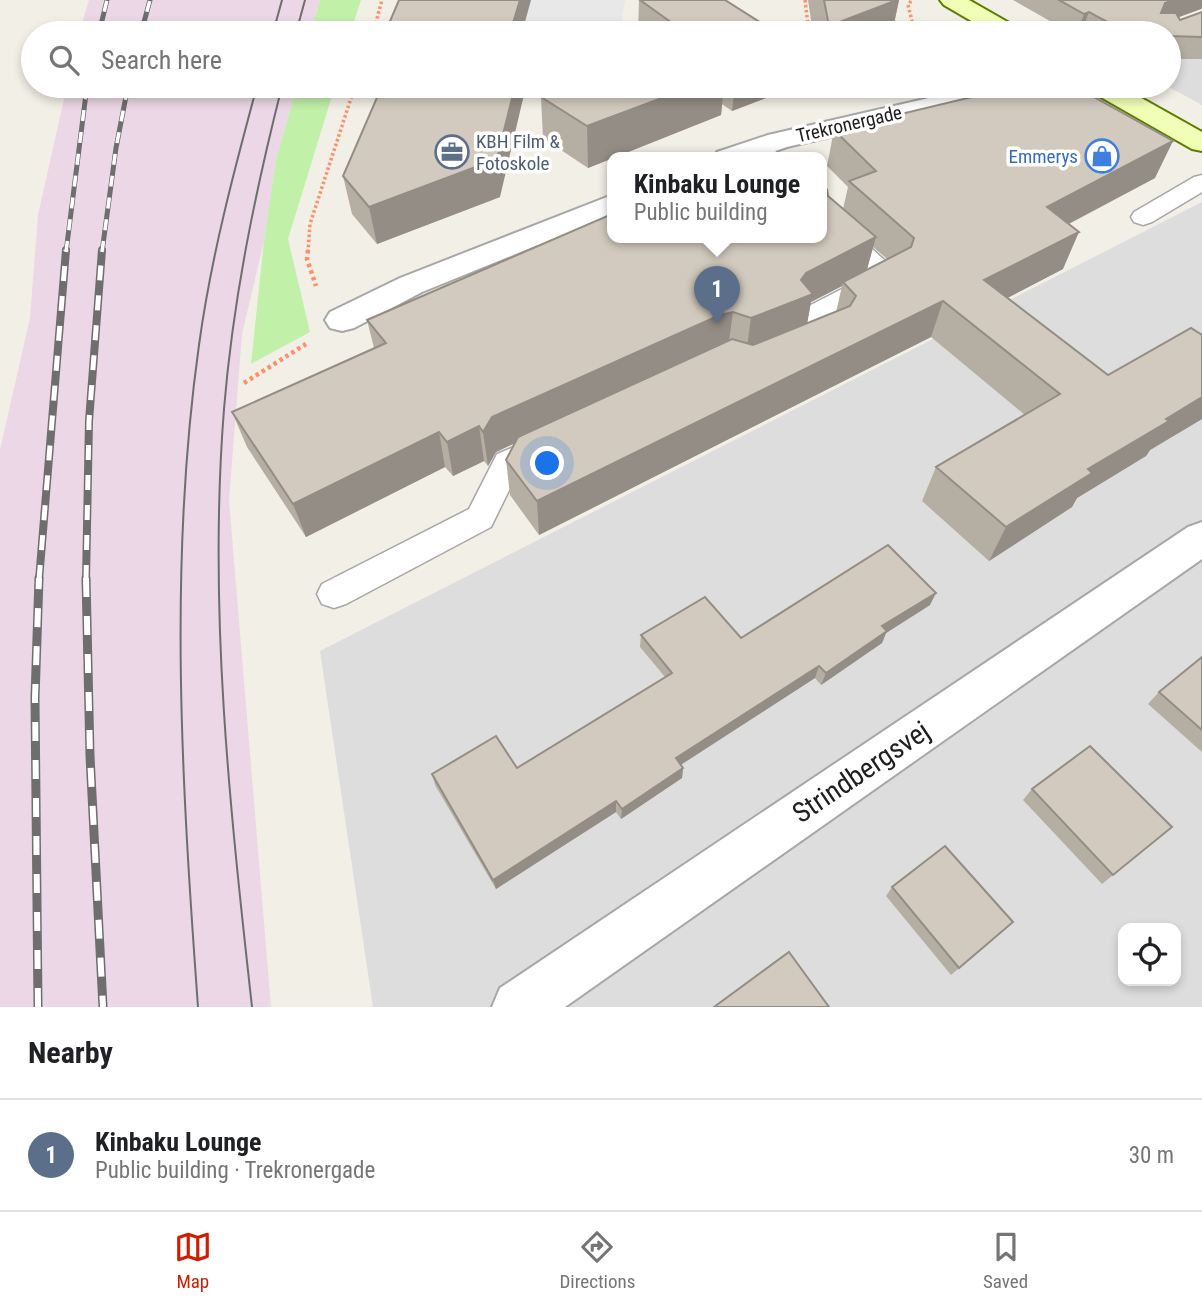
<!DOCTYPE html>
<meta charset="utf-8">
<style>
body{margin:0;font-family:"Roboto Condensed",sans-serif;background:#f6f6f6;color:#202124}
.controls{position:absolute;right:21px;bottom:21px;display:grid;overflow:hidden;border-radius:14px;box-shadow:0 4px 10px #0003}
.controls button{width:63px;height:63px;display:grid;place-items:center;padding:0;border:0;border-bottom:2px solid #e0e0e0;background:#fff;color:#202124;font:35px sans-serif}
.you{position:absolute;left:548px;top:464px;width:24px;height:24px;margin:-18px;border:5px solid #fff;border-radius:50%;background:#1a73e8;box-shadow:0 0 0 10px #1a73e833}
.badge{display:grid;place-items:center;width:46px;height:46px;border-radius:50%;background:#d01d00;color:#fff;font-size:23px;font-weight:700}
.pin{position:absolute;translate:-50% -58px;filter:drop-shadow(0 2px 4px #0008)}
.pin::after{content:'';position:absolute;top:37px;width:24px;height:21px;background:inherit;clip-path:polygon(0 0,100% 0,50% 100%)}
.popup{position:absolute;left:607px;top:152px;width:220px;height:91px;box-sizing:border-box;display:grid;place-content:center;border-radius:14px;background:#fff;filter:drop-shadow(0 2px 5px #0005);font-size:23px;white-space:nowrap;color:#757577}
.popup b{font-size:26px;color:#202124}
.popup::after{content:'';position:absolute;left:50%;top:100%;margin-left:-14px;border:14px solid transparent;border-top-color:#fff}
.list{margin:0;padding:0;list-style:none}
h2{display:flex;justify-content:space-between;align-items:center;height:91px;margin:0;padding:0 28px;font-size:30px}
h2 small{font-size:23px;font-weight:400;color:#757577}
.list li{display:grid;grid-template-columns:46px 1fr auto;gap:21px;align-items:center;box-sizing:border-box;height:112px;padding:0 28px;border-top:2px solid #e0e0e0}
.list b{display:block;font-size:26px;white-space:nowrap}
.list p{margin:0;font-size:23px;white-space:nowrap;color:#757577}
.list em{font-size:23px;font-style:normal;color:#757577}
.icon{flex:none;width:38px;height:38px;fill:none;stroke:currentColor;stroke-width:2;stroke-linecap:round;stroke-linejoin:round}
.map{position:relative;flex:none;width:1202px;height:1007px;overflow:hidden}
.search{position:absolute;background:#fff;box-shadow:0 4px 10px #0003;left:21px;right:21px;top:21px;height:77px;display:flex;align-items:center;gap:18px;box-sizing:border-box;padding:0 24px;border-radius:38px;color:#757577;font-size:26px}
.sheet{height:203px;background:#fff}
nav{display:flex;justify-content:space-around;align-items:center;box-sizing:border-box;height:98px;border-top:2px solid #e0e0e0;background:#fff;font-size:19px;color:#757577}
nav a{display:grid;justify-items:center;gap:4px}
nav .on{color:#d01d00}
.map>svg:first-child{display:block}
.residential{fill:#dedddd;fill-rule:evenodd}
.industrial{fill:#ebd7e5}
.grass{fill:#c1f0a8}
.parking{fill:#e8e8e8}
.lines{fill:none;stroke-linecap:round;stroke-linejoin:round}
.lane-casing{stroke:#a7a7a7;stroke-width:3}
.street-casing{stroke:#a7a7a7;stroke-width:4}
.secondary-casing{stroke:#5f7e00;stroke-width:4}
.path-far1{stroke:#ff8e69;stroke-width:3.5;stroke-dasharray:2.5 2.5;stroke-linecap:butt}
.path{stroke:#ff8e69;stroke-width:4.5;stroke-dasharray:3.5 3.5;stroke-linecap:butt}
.lane{fill:#fff;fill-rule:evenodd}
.street{fill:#fff;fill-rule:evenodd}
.secondary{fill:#f1ffb6;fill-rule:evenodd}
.tram{stroke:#6e6e6e;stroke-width:2}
.rail-far2-casing{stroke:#6e6e6e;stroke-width:5}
.rail-far1-casing{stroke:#6e6e6e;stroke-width:8}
.rail-casing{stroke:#6e6e6e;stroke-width:9}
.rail-far2{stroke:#fff;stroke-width:3.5;stroke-dasharray:11;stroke-linecap:butt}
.rail-far1{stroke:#fff;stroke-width:5;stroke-dasharray:15;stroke-linecap:butt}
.rail{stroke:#fff;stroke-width:6;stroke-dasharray:19;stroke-linecap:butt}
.wall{fill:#b5aea3;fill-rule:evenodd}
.shaded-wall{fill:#938d85}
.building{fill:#d2cabe;stroke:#938d85;stroke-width:2}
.labels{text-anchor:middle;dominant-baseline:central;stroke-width:7;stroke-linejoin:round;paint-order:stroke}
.far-street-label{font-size:19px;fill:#202020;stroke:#fff}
.far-service-label{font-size:19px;fill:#4e5e75;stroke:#fff;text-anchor:start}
.far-shop-label{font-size:19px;fill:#366cbe;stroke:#fff;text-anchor:end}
.near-street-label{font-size:28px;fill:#202020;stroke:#fff}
</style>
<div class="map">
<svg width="1202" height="1007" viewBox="0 0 1202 1007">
<rect width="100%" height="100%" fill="#f2efe6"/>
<g class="residential">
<path d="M1202,48V105L1167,86L1169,62Z"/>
<path d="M1202,202V1007H373L320,651ZM1123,928H1176V981H1123Z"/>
</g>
<g class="industrial">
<path d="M89,0H320L311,33H79Z"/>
<path d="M67,86H297L276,160L264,241L242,334L229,500L271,1007H0V450L30,318L38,215Z"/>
</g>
<g class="grass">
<path d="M320,0H361L350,33H311Z"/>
<path d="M297,86H335L288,239L310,332L251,364L264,241L276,160Z"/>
</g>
<path class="parking" d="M531,0H625L620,33H522Z"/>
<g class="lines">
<defs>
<g id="lane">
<path d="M760,140L768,142L781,158H757L748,147L752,142Z"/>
<path d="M1202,175V192L1152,222L1143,225L1134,222L1131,217L1134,212L1194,177Z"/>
<path d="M822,209L831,212L902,276L898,282L830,318L844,333C836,346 814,352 800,348L796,341L800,334L810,330L797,316L801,310L871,274L822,230Z"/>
<path d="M543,435L554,438L558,446L554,454L519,470L491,527L346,604L334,608L322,604L317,594L322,584L469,509L497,454Z"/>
</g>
<g id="street">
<path d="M981,86H1027L1023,92L787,147L756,158H713L717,152L768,135Z"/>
<path d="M612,195V215L422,292L354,328L342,331L330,328L325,320L330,312L400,278Z"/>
<path d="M1202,522V559L565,1007H492L500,988L1188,527Z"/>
</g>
<g id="secondary">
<path d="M940,0H969L1018,28L1021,33H992L944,5Z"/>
<path d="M1088,86H1120L1202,132V151L1192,149L1092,92Z"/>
</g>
</defs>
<use href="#lane" class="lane-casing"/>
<use href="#street" class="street-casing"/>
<use href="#secondary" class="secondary-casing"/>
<g class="path-far1">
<path d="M805,0L809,33"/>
<path d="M911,1L908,5L915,33"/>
<path d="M373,33L382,0"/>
<path d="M308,252L310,224L355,86"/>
</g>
<g class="path">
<path d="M308,250L307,259L316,286"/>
<path d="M244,383L306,344"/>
</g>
<use href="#lane" class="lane"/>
<use href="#street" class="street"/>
<use href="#secondary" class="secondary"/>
<g class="tram">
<path d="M273,33L282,0"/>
<path d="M296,33L305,0"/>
<path d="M198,1007C182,787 168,565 199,345C211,257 234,171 257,86"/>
<path d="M252,1007C230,809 208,609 224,409C233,299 255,193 282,86"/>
</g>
<defs>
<g id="rail-far2">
<path d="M99,33L107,0"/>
<path d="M141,33L150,0"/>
<path d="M66,252L87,86"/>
<path d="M102,252L116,148L128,86"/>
</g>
<g id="rail-far1">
<path d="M39,580L66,250"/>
<path d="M86,580L89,421L102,250"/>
</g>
<g id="rail">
<path d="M86,578L90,756L103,1007"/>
<path d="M38,1007L35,698L39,578"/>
</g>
</defs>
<use href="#rail-far2" class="rail-far2-casing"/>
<use href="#rail-far1" class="rail-far1-casing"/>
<use href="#rail" class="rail-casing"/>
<use href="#rail-far2" class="rail-far2"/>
<use href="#rail-far1" class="rail-far1"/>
<use href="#rail" class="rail"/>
</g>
<g class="wall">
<path d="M639,0L777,33H638Z"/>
<path d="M808,0H899L892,33H813Z"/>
<path d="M1013,0H1202V9H1201L1178,17L1180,20L1202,12V59H1169V33H1071Z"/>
<path d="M573,86H792V88L732,111L722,104L721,115L588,168L543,138L541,97Z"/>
<path d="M834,130L1155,178L1069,224L1063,269L1007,298L1108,375L1202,335V419L1150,450L1146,456L1077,498L1072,507L989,561L922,501L936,467L1025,415L931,337L539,535L510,495L506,460L514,443L496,452L488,466L484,461L453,476L445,467L306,537L247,447L232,412L374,348L367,320L822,238L828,196L843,209L848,187L827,166ZM873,247L887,259L867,269ZM842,286L836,312L807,323L811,302Z"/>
<path d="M343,176L500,197L377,244L352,214Z"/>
<path d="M930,605L886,633L882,643L821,685L815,678L681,765L683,768L682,778L621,819L616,812L496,889L435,785L432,774L517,768L665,677L640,647L641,635L741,638Z"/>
<path d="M1202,657V752L1148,704L1159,692Z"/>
<path d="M1032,789L1172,827L1102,884L1023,800Z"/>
<path d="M892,887L1004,930L951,975L886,896Z"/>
</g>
<g class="shaded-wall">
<path d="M520,0H531L522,33H510Z"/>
<path d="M897,0H899L892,33H827L829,26Z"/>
<path d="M1174,0H1202V7L1201,9L1155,26L1165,3Z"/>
<path d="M1089,12L1081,33H1077L1084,14Z"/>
<path d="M515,86H526L500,197L377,244L369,207Z"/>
<path d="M694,86H724L721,115L588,168L587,126Z"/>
<path d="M735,86H792V88L732,111Z"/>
<path d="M1173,141L1155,178L1032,243L1047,207Z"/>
<path d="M1079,232L1063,269L971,317L984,280Z"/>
<path d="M876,237L866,273L843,282L842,286L811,302L806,330L746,354L751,318L801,280L806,273Z"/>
<path d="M943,301L931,337L539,535L537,501Z"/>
<path d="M733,312L728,348L716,351L496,452L488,466L483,432L492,417L720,315Z"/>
<path d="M1202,397V419L1150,450L1146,456L1077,498L1072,507L989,561L1006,527L1088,469L1166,419Z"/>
<path d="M479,426L484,461L453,476L447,442Z"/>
<path d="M439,432L445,467L306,537L293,504Z"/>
<path d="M936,593L930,605L886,633L882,643L821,685L826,673L882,626Z"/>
<path d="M819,666L815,678L674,769L676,758Z"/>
<path d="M683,768L682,778L621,819L622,809Z"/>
<path d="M616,801V812L496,889L493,880Z"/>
</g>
<g class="building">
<path d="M399,0H520L510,33H385Z"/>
<path d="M640,0H725L777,33H686Z"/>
<path d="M824,0H897L829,26Z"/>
<path d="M1059,0H1174L1165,3L1161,13H1176L1180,20L1202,12V37L1169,36V33H1128L1089,12L1084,14Z"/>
<path d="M382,86H515L497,159L369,207L343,176Z"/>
<path d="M573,86H694L587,126L541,97Z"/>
<path d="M1018,86H1074L1173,141L1047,207L1079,232L984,280L1108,375L1191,328L1202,335V397L1166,419L1169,421L1088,469L1092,473L1006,527L936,467L1060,394L943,301L537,501L506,460L518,437L732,339L753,345L850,306L856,296L843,282L911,247L914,238L849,181L876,171L834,130Z"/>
<path d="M827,190L828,196L876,237L806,273L801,280L813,294L751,318L733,312L720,315L492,417L483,432L479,426L447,442L439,432L293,504L232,412L386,343L367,320L612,214V238H822V192Z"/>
<path d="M888,545L936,593L882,626L887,631L826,673L819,666L676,758L683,768L622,809L616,801L493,880L432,774L496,736L517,768L672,673L641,635L705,597L741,638Z"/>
<path d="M1202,657V730L1159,692Z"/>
<path d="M1090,746L1172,827L1113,875L1032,789Z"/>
<path d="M945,846L1013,922L959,968L892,887Z"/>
<path d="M789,952L829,1007H714Z"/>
</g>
<defs>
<symbol id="office-ring" viewBox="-11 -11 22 22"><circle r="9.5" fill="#fff" stroke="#5c6f8a" stroke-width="1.5"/><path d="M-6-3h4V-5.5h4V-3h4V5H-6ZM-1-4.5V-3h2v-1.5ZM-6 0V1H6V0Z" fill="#5c6f8a"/></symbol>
<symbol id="shop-ring" viewBox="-11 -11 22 22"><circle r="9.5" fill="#fff" stroke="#3f7fe0" stroke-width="1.5"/><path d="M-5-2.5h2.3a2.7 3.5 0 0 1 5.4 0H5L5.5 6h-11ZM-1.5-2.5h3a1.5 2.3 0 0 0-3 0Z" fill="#3f7fe0"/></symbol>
</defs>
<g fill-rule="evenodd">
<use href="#office-ring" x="433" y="133" width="38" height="38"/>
<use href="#shop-ring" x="1083" y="137" width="38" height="38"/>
</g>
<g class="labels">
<g class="far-street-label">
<text transform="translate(849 124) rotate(-13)">Trekronergade</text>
</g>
<g class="far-service-label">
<text x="476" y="141">KBH Film &amp;<tspan x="476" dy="22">Fotoskole</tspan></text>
</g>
<g class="far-shop-label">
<text x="1078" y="156">Emmerys</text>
</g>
<g class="near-street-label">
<text transform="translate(861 772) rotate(-34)">Strindbergsvej</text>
</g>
</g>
</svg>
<div class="controls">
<button><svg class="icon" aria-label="locate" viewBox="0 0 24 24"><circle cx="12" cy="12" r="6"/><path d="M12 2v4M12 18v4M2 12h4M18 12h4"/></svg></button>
</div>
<div class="you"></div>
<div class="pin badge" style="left:717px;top:324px;background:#5c6f8a">1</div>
<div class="popup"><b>Kinbaku Lounge</b>Public building</div>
<div class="search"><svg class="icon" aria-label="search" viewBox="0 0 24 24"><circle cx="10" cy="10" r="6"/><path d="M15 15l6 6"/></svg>Search here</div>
</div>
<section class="sheet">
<h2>Nearby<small></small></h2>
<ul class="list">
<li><span class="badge" style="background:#5c6f8a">1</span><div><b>Kinbaku Lounge</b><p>Public building · Trekronergade</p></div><em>30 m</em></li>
</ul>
</section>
<nav>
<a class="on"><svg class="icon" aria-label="map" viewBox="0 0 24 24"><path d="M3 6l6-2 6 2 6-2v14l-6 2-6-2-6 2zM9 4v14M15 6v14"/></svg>Map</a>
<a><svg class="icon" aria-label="directions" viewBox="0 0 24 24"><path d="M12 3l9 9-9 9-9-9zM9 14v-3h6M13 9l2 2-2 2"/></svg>Directions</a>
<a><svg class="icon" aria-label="saved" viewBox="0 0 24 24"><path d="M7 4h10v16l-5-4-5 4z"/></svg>Saved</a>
</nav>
